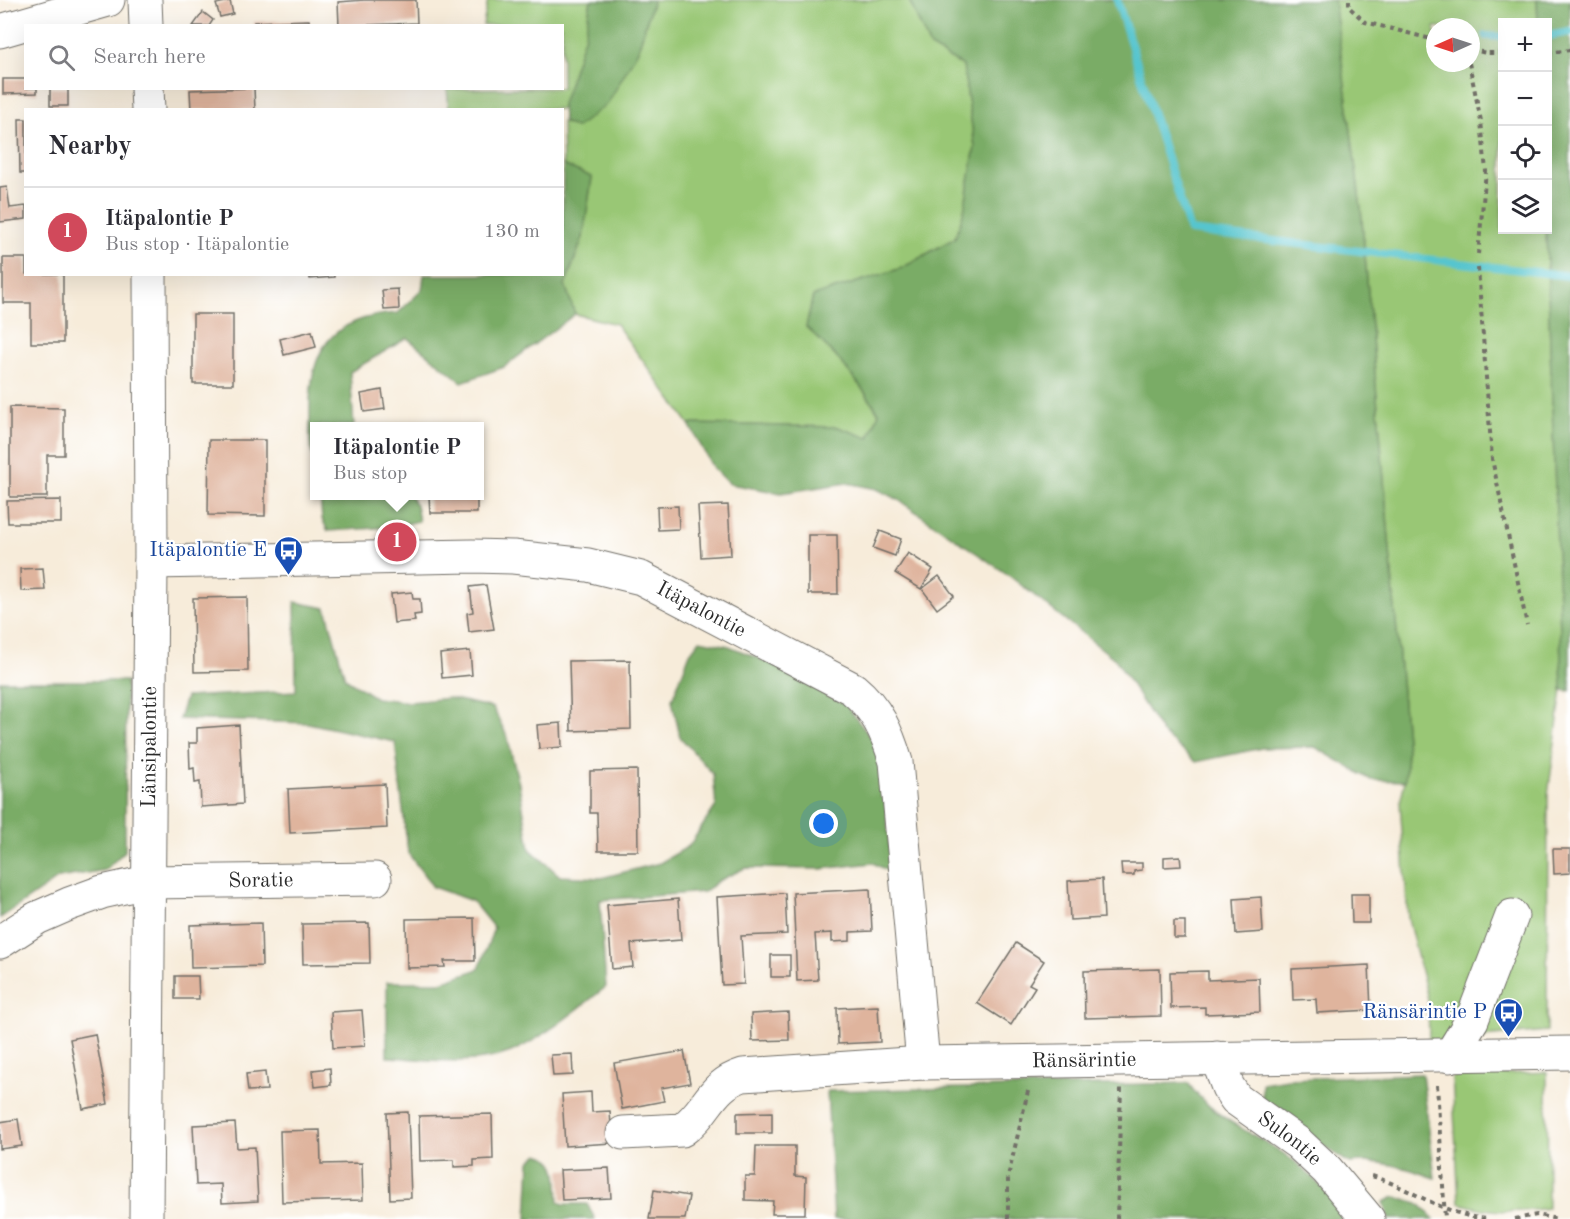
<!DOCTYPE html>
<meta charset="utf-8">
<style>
body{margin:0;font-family:"Old Standard TT",serif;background:#f7f7f7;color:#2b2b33}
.controls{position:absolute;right:18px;top:18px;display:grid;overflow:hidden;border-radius:0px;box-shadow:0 6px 24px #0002}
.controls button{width:54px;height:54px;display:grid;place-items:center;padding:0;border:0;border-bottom:2px solid #e1e1e2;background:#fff;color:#2b2b33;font:30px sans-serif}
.compass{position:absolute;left:1426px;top:18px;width:54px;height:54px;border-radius:50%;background:#fff;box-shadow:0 6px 24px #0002;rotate:267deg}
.you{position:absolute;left:824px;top:824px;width:21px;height:21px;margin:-15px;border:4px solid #fff;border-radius:50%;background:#1a73e8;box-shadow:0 0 0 9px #1a73e833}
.badge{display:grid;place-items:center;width:39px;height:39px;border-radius:50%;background:#d1495b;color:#fff;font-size:20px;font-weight:700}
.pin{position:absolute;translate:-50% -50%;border:3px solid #fff;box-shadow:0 2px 6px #0006}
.popup{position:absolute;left:310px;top:422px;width:174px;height:78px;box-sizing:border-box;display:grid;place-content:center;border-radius:0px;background:#fff;filter:drop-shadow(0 2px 4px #0005);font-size:20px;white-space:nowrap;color:#7c7c81}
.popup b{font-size:22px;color:#2b2b33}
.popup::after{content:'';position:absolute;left:50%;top:100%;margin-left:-12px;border:12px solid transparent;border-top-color:#fff}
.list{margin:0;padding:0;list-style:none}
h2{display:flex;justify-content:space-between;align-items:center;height:78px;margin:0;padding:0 24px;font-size:26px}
h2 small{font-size:20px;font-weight:400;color:#7c7c81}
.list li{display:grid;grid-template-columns:39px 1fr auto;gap:18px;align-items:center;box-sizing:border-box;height:90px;padding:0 24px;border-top:2px solid #e1e1e2}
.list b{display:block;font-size:22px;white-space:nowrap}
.list p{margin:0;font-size:20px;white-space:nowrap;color:#7c7c81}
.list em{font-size:20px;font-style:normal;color:#7c7c81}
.icon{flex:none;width:33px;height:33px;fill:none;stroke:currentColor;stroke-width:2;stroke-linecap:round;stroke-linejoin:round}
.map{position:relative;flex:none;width:1570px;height:1219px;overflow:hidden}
.search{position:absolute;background:#fff;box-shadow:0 6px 24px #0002;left:24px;top:24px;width:540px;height:66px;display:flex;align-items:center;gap:15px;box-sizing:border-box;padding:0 21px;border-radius:0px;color:#7c7c81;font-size:22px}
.panel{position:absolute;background:#fff;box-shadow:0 6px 24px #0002;left:24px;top:108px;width:540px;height:168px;border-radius:0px}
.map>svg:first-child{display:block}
.green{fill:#99c775;stroke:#627950;stroke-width:1.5;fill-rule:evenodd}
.forest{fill:#7aac66;stroke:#526c48;stroke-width:1.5}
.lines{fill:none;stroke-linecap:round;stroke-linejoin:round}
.stream{stroke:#57c5ce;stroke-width:8}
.building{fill:#dfb49d}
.minor-casing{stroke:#726f68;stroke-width:35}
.path{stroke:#726f68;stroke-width:4;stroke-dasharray:4.5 4.5;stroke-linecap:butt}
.minor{stroke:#fff;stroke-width:33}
.labels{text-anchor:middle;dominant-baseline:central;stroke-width:4.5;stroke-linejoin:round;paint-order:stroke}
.transit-label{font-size:21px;fill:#164399;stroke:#fff;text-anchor:end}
.street-label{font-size:21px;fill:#2b2b2b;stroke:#fff}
</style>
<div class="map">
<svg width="1570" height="1219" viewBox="0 0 1570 1219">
<rect width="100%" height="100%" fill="#fff"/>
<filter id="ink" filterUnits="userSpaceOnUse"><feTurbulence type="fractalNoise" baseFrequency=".0167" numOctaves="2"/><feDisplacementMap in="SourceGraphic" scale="12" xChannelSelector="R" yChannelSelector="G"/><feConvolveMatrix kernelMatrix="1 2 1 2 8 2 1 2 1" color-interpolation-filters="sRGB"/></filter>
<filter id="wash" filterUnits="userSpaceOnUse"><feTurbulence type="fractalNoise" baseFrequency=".008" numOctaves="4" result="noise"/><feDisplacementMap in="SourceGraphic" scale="24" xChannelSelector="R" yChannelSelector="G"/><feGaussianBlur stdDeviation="1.35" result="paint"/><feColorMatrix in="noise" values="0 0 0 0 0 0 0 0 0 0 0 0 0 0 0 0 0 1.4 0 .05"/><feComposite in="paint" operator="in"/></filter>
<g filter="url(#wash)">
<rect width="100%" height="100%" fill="#f7ecda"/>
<g class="green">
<path d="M488,0H591L585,35L562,109H449L447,89L562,88V26L483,25Z"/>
<path d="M653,0H909L930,47L963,66L975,147L964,211L955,238L902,268L813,296L806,327C835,353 858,380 879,414L868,439L838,427L689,424L616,324L575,314L565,285L583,237L592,178L563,165L562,122L576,128L638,50Z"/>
<path d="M1334,0H1537L1538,22H1502V230H1546L1562,690L1548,795L1547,1031L1429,1042L1428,999L1408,919L1400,802L1405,781L1407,751L1361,209ZM1435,27H1471V63H1435Z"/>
<path d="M1547,1072L1548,1208C1514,1213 1492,1213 1459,1203L1452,1076Z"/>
</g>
<g class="forest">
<path d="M591,0H653L638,50L608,103L576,128L563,122L562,104L585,35Z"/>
<path d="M909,0H1334L1361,209L1407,751L1405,781L1371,780L1315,747L1262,748L1196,762L1162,733L1116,660L1007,574L897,499L877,489L847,483L781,493L730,484L713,468L689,424L838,427L869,438L879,413C858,380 835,353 806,327L813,296L902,268L955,238L964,211L975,147L963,66L930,47Z"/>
<path d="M1537,0H1570V691L1562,690L1546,230L1548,22H1538Z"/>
<path d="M563,165L592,177L583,237L565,285L575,314L504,367L462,382L407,338L350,372L354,426H314V458C308,446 310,431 310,417C308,351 329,317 398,313L422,290L424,275L562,274Z"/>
<path d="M320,496H410L416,505L419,521L393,527L328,531L322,519Z"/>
<path d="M295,602L326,608L345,678L376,698L410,702L450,698L493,708L507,736L519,784L530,849L560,876L601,878L660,863L689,846L716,806L713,774L680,737L672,700L690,653L700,640L729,646L775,665L846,705L874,742L883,775L892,873L873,863L821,869L745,868L718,881L704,892L600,900L606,987C580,1007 541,1040 511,1052C473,1067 427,1059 387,1057V982H441L479,969L494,928L472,901L433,887L408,853L395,742L308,723L179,719L186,697L296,691Z"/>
<path d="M0,681H126L125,851L105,870L59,878L0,918Z"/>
<path d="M1422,1074L1435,1178C1407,1168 1380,1159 1349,1163L1297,1128L1262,1100V1083L1288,1079Z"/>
<path d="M1188,1083C1211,1117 1254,1133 1287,1156C1309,1172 1332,1197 1347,1219H834L827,1091Z"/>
<path d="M538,1154C562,1159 557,1180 559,1201L563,1204H587L595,1219H527L530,1161Z"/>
<path d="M1395,1197L1418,1203L1434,1219H1389L1384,1202Z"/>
</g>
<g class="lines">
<g class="stream">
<path d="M1117,0L1190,231L1570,276"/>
<path d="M1486,36L1502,37"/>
<path d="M1548,36L1570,32"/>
</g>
</g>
<g id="blocks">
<g class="building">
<path d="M364,0H416L417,23L339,26L338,2Z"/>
<path d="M230,1L233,14L220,17L216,4Z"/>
<path d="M203,12L213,20L209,26H193Z"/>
<path d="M309,20L310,26H254V22Z"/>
<path d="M3,79H26V88H37V93L3,94Z"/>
<rect x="50" y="88" width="18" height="18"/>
<path d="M254,88L255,110H191L190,90Z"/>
<path d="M19,119H26V173H20Z"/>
<path d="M7,187L10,208L26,206V219L0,222V188Z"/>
<path d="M3,258H26V274H63V343H31V303H3Z"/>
<path d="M309,274H334V277L310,279Z"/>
<path d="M398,289L399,309L384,310L382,290Z"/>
<rect x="193" y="314" width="40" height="70"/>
<path d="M312,331L316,347L284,355L280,339Z"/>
<path d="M382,390L385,409L364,412L361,394Z"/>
<path d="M10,407L64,408V455H47V497H10Z"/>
<path d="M209,440H265V516L208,515Z"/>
<path d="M429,496H477V513H430Z"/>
<path d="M61,500V523H8L7,501Z"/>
<path d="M728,505L731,555L701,557L698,506Z"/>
<path d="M678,506L679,529L658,530L657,507Z"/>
<path d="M880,531L901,539L895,556L873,548Z"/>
<path d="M808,535H837L838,594H808Z"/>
<path d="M908,553L933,569L921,589L895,573Z"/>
<path d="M43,568L45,590L21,591L20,569Z"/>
<path d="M939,576L954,596L937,609L922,589Z"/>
<path d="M486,585L494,629L469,632L467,613L473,612L470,587Z"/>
<path d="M412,592L413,599H420L421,614L414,615L415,621L394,623L391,594Z"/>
<path d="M247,597L248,671L194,672L193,598Z"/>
<path d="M470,651L472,675L442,678L440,654Z"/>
<path d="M630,660L631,729L571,731L569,661Z"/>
<path d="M561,723L562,747L539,749L537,725Z"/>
<path d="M239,725L243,804L201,807L200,782L195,783L194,768L190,769L189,743H197V728Z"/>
<path d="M637,770L638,851H598L597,813H590V771Z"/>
<path d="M385,784L387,828L290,833L288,789Z"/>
<path d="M1553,849H1570V873L1554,874Z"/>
<path d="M1180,856L1181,866L1164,867V857Z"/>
<path d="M1121,863H1142V870L1134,871V875H1122Z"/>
<path d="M1102,879L1104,918L1070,920L1068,881Z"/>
<path d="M870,889L872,931L850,932V941L832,942V933L815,934L818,980L797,981L793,893Z"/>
<path d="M785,893L787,934L741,936L744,984L722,985L717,897Z"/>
<path d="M1351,894H1369V923H1352Z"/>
<path d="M1261,897L1263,932L1236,934L1234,899Z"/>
<path d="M678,899L681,940L631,944L633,967L612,969L607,905Z"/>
<path d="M474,918L475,961H444L445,967L407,968L406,919Z"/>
<rect x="1174" y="921" width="11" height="17"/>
<path d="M261,923L262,966L191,968L190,925Z"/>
<path d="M369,923L370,963L303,964L302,924Z"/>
<path d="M1016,943L1044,961L1029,984L1035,987L1011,1025L977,1003Z"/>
<rect x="771" y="955" width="19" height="22"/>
<path d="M1369,965L1371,1010L1317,1013L1316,999L1293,1000L1292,969Z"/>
<path d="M1160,969L1161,1016L1085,1018L1084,971Z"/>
<path d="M1208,971V980L1259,978L1260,1012L1205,1014V1007L1171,1008L1170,972Z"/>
<path d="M175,976H198L199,999H175Z"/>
<path d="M878,1006L880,1042L838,1044L837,1008Z"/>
<path d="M362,1010L365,1046L333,1048L331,1012Z"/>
<path d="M788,1012L789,1040L752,1041L751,1014Z"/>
<path d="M95,1034L108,1104L83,1109L70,1039Z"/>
<path d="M684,1051L690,1083L661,1088L664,1101L622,1109L614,1063Z"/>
<path d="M572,1054L573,1075L553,1076L551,1055Z"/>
<path d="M330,1068L331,1085L315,1087L313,1070Z"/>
<path d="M265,1072L267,1090L248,1091L246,1074Z"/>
<path d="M591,1092L592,1112L610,1111L612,1143L565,1146L562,1094Z"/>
<path d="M408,1112L411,1198L390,1199L387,1113Z"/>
<path d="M772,1112V1133H737V1113Z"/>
<path d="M492,1114L493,1159L474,1160V1166L454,1167V1160L420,1161L419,1116Z"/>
<path d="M18,1119L22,1146L0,1149V1122Z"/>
<path d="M235,1123L237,1148L255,1147L258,1201L222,1203L221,1184L196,1185L193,1125Z"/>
<path d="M320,1130L321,1164L362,1163L363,1200L282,1202L280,1131Z"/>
<path d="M756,1146H795V1176L806,1177L805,1214H772L773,1201L745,1200V1176H755Z"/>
<path d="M609,1168L611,1198L562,1200L560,1170Z"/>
<path d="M654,1190L689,1196L685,1219H649Z"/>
</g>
</g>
</g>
<g filter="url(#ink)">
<use href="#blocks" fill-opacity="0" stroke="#726f68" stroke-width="1.5"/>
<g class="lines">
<defs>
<g id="minor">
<path d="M145,0L146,26"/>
<path d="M0,31L108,0"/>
<path d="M147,88L148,110"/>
<path id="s1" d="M151,562L472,556L513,557L588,565L641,578L853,689C877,709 887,732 896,762L923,1063"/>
<path id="s2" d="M0,942L37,918L69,904L102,892L147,882L375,879"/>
<path d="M1450,1056L1472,1020L1512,916"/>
<path id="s3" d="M1217,1058L1228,1087L1236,1099L1298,1143L1327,1170L1368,1219"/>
<path id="s4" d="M623,1133L682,1130C708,1112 710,1085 743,1075L923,1063L1570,1053"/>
<path id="s5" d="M146,1219L151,562L150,274"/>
</g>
</defs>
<use href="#minor" class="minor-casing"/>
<g class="path">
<path d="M1349,0V7L1365,22L1435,40"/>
<path d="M1471,50L1487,53H1502"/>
<path d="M1548,53L1570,50"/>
<path d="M1469,63L1481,121L1486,171L1478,254"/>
<path d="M1478,268L1492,459L1527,625"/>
<path d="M1437,1085L1445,1219"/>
<path d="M1372,1176C1411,1188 1447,1217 1489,1219"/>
<path d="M1008,1219V1177L1028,1091"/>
<path d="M1117,1219L1121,1087"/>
<path d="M1515,1219L1537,1215L1557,1219"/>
</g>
<use href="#minor" class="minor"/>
</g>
</g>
<defs>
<symbol id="bus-pin" viewBox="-11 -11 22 30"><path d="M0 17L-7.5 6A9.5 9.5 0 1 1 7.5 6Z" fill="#1a4fb4" stroke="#fff"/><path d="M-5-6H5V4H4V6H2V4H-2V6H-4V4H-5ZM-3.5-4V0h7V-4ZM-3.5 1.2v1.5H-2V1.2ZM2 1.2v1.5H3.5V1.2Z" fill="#fff"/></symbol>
</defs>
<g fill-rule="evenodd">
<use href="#bus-pin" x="272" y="534" width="33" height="45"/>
<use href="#bus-pin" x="1492" y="996" width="33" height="45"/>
</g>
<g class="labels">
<g class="transit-label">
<text x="267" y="550">Itäpalontie E</text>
<text x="1487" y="1012">Ränsärintie P</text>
</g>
<g class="street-label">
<text stroke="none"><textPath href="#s1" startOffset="560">Itäpalontie</textPath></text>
<text stroke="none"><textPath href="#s5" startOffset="472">Länsipalontie</textPath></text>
<text stroke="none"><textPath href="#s2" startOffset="274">Soratie</textPath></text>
<text stroke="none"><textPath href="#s4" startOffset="484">Ränsärintie</textPath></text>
<text stroke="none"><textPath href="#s3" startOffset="112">Sulontie</textPath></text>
</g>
</g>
</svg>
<div class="controls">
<button>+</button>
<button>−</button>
<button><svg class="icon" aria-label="locate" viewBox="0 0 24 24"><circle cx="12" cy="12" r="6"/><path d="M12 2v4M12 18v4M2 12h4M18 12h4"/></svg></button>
<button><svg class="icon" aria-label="layers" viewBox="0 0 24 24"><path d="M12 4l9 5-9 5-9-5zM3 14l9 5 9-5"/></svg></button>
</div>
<svg class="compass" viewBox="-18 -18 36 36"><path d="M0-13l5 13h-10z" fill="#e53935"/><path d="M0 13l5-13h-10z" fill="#7c7c81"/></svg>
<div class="you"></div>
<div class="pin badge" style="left:397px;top:542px">1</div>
<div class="popup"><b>Itäpalontie P</b>Bus stop</div>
<div class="search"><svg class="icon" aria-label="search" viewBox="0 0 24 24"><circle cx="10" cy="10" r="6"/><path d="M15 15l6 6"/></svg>Search here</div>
<section class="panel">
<h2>Nearby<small></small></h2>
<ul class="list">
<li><span class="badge">1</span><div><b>Itäpalontie P</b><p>Bus stop · Itäpalontie</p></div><em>130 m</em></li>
</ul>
</section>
</div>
